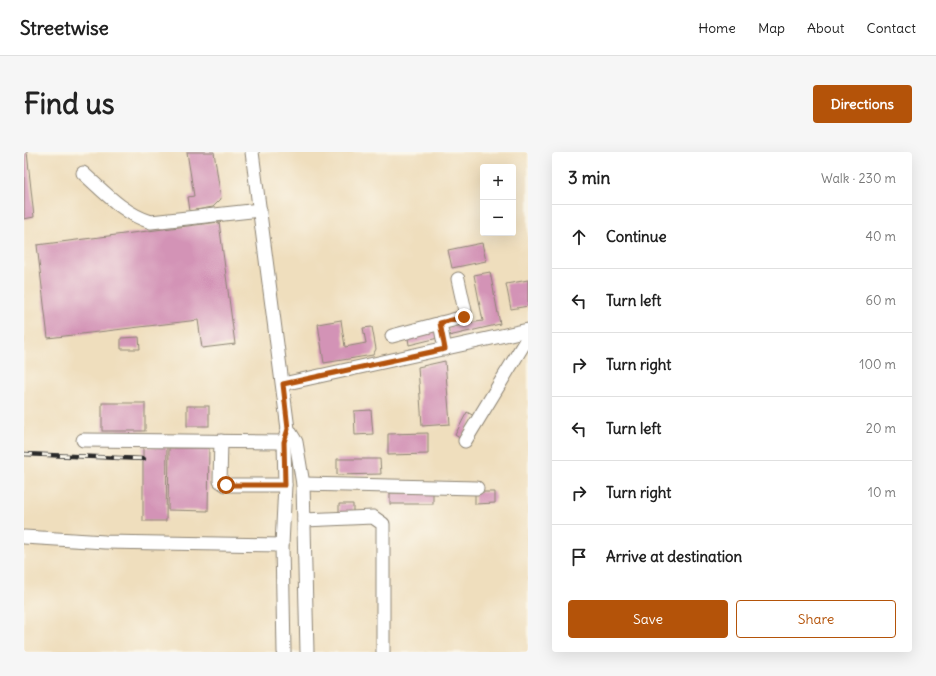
<!DOCTYPE html>
<meta charset="utf-8">
<style>
body{margin:0;font-family:Delius,sans-serif;background:#f6f6f6;color:#222}
.controls{position:absolute;right:12px;top:12px;display:grid;overflow:hidden;border-radius:4px;box-shadow:0 4px 16px #0002}
.controls button{width:36px;height:36px;display:grid;place-items:center;padding:0;border:0;border-bottom:1px solid #e0e0e0;background:#fff;color:#222;font:20px sans-serif}
.stop{position:absolute;width:12px;height:12px;margin:-9px;border:3px solid #b45309;border-radius:50%;background:#fff}
.stop.end{background:#b45309;border-color:#fff;box-shadow:0 1px 4px #0008}
.list{margin:0;padding:0;list-style:none}
h2{display:flex;justify-content:space-between;align-items:center;height:52px;margin:0;padding:0 16px;font-size:17px}
h2 small{font-size:13px;font-weight:400;color:#767676}
.list li{display:grid;grid-template-columns:26px 1fr auto;gap:12px;align-items:center;box-sizing:border-box;height:64px;padding:0 16px;border-top:1px solid #e0e0e0}
.list b{display:block;font-size:15px;white-space:nowrap}
.list em{font-size:13px;font-style:normal;color:#767676}
.actions{display:flex;gap:8px;padding:12px 16px}
.actions a{flex:1;padding:9px 0;border:1px solid #b45309;border-radius:4px;text-align:center;font-size:14px;color:#b45309}
.actions .main{background:#b45309;color:#fff}
.icon{flex:none;width:22px;height:22px;fill:none;stroke:currentColor;stroke-width:2;stroke-linecap:round;stroke-linejoin:round}
.map{position:relative;flex:none;width:504px;height:500px;overflow:hidden;border-radius:4px}
header{display:flex;align-items:center;gap:24px;box-sizing:border-box;height:56px;padding:0 20px;background:#fff;border-bottom:1px solid #e0e0e0}
header strong{font-size:19px}
nav{display:flex;gap:22px;margin-inline-start:auto;font-size:14px}
.intro{display:flex;align-items:center;justify-content:space-between;box-sizing:border-box;height:96px;padding:0 24px}
h1{margin:0;font-size:28px}
.button{padding:10px 18px;border-radius:4px;background:#b45309;color:#fff;font-size:14px;font-weight:700}
main{display:flex;gap:24px;padding:0 24px}
aside{flex:1;background:#fff;border-radius:4px;box-shadow:0 4px 16px #0002}
.map>svg:first-child{display:block}
.building{fill:#d393b6}
.lines{fill:none;stroke-linecap:round;stroke-linejoin:round}
.minor-casing{stroke:#8d8474;stroke-width:15}
.minor{stroke:#fff;stroke-width:13}
.rail-casing{stroke:#2b2b2b;stroke-width:4.5}
.rail{stroke:#fbf7ec;stroke-width:3;stroke-dasharray:9;stroke-linecap:butt}
.route{stroke:#b45309;stroke-width:5}
</style>
<header>
<strong>Streetwise</strong>
<nav><a>Home</a><a>Map</a><a>About</a><a>Contact</a></nav>
</header>
<div class="intro"><h1>Find us</h1><a class="button">Directions</a></div>
<main>
<div class="map">
<svg width="504" height="500" viewBox="0 0 504 500">
<rect width="100%" height="100%" fill="#fbf7ec"/>
<filter id="ink" filterUnits="userSpaceOnUse"><feTurbulence type="fractalNoise" baseFrequency=".025" numOctaves="2"/><feDisplacementMap in="SourceGraphic" scale="8" xChannelSelector="R" yChannelSelector="G"/><feConvolveMatrix kernelMatrix="1 2 1 2 8 2 1 2 1" color-interpolation-filters="sRGB"/></filter>
<filter id="wash" filterUnits="userSpaceOnUse"><feTurbulence type="fractalNoise" baseFrequency=".012" numOctaves="4" result="noise"/><feDisplacementMap in="SourceGraphic" scale="16" xChannelSelector="R" yChannelSelector="G"/><feGaussianBlur stdDeviation="0.9" result="paint"/><feColorMatrix in="noise" values="0 0 0 0 0 0 0 0 0 0 0 0 0 0 0 0 0 1.4 0 .05"/><feComposite in="paint" operator="in"/></filter>
<g filter="url(#wash)">
<rect width="100%" height="100%" fill="#efdebd"/>
<g id="blocks">
<g class="building">
<path d="M0,0H3L10,65L0,67Z"/>
<path d="M163,0H190L197,47L189,55L166,59L164,45L170,44Z"/>
<path d="M195,70L211,192L178,196L174,168L24,186L13,93Z"/>
<path d="M458,91L462,109L428,116L424,98Z"/>
<path d="M466,120L476,172L425,184L424,174L459,169L450,123Z"/>
<path d="M504,128V154L487,157L482,132Z"/>
<path d="M317,168L321,195L342,191L339,176L348,175L352,197L349,203L300,211L294,172Z"/>
<path d="M412,179L414,186L385,193L384,186Z"/>
<path d="M115,185L116,197H97V186Z"/>
<path d="M421,209L426,272L398,274L394,215Z"/>
<rect x="78" y="251" width="43" height="28"/>
<rect x="163" y="254" width="22" height="20"/>
<path d="M347,258L349,282L331,283L330,259Z"/>
<path d="M443,260L450,264L437,287L431,283Z"/>
<path d="M404,281V302L364,303V282Z"/>
<path d="M119,295H143L142,369H119Z"/>
<path d="M145,296H185L184,359L144,358Z"/>
<path d="M313,307H356L357,322L313,323Z"/>
<path d="M451,340H471V351L451,352Z"/>
<rect x="366" y="341" width="43" height="11"/>
<path d="M315,352H329V360L315,361Z"/>
</g>
</g>
</g>
<g filter="url(#ink)">
<use href="#blocks" fill-opacity="0" stroke="#8d8474" stroke-width="1"/>
<g class="lines">
<defs>
<g id="minor">
<path d="M228,0L264,277L272,290L279,332L283,500"/>
<path d="M59,21C80,40 100,62 127,70L236,58"/>
<path d="M416,171L421,197"/>
<path d="M368,184L440,165L441,159L434,127"/>
<path d="M259,232L504,178"/>
<path d="M59,288L260,290"/>
<path d="M197,289L196,329L202,333H261"/>
<path d="M441,289L504,185"/>
<path d="M279,332L453,336"/>
<path d="M280,368L349,365L359,372V500"/>
<path d="M0,385L81,390L258,393"/>
<path d="M260,500L258,393L261,333L260,290L264,277"/>
</g>
</defs>
<use href="#minor" class="minor-casing"/>
<use href="#minor" class="minor"/>
<defs>
<path id="rail" d="M0,302L120,307"/>
</defs>
<use href="#rail" class="rail-casing"/>
<use href="#rail" class="rail"/>
</g>
</g>
<g class="lines" filter="url(#ink)">
<path class="route" d="M202,333H261L260,290L264,277L259,232L421,197L416,171L440,165"/>
</g>
</svg>
<div class="controls">
<button>+</button>
<button>−</button>
</div>
<div class="stop" style="left:202px;top:333px"></div>
<div class="stop end" style="left:440px;top:165px"></div>
</div>
<aside>
<h2>3 min<small>Walk · 230 m</small></h2>
<ul class="list">
<li><svg class="icon" aria-label="ahead" viewBox="0 0 24 24"><path d="M12 20V5M6 11l6-6 6 6"/></svg><div><b>Continue</b></div><em>40 m</em></li>
<li><svg class="icon" aria-label="left" viewBox="0 0 24 24"><path d="M17 20v-9H6M10 6l-5 5 5 5"/></svg><div><b>Turn left</b></div><em>60 m</em></li>
<li><svg class="icon" aria-label="right" viewBox="0 0 24 24"><path d="M7 20v-9h11M14 6l5 5-5 5"/></svg><div><b>Turn right</b></div><em>100 m</em></li>
<li><svg class="icon" aria-label="left" viewBox="0 0 24 24"><path d="M17 20v-9H6M10 6l-5 5 5 5"/></svg><div><b>Turn left</b></div><em>20 m</em></li>
<li><svg class="icon" aria-label="right" viewBox="0 0 24 24"><path d="M7 20v-9h11M14 6l5 5-5 5"/></svg><div><b>Turn right</b></div><em>10 m</em></li>
<li><svg class="icon" aria-label="arrive" viewBox="0 0 24 24"><path d="M6 21V4h12l-3 4 3 4H6"/></svg><div><b>Arrive at destination</b></div></li>
</ul>
<div class="actions"><a class="main">Save</a><a>Share</a></div>
</aside>
</main>
